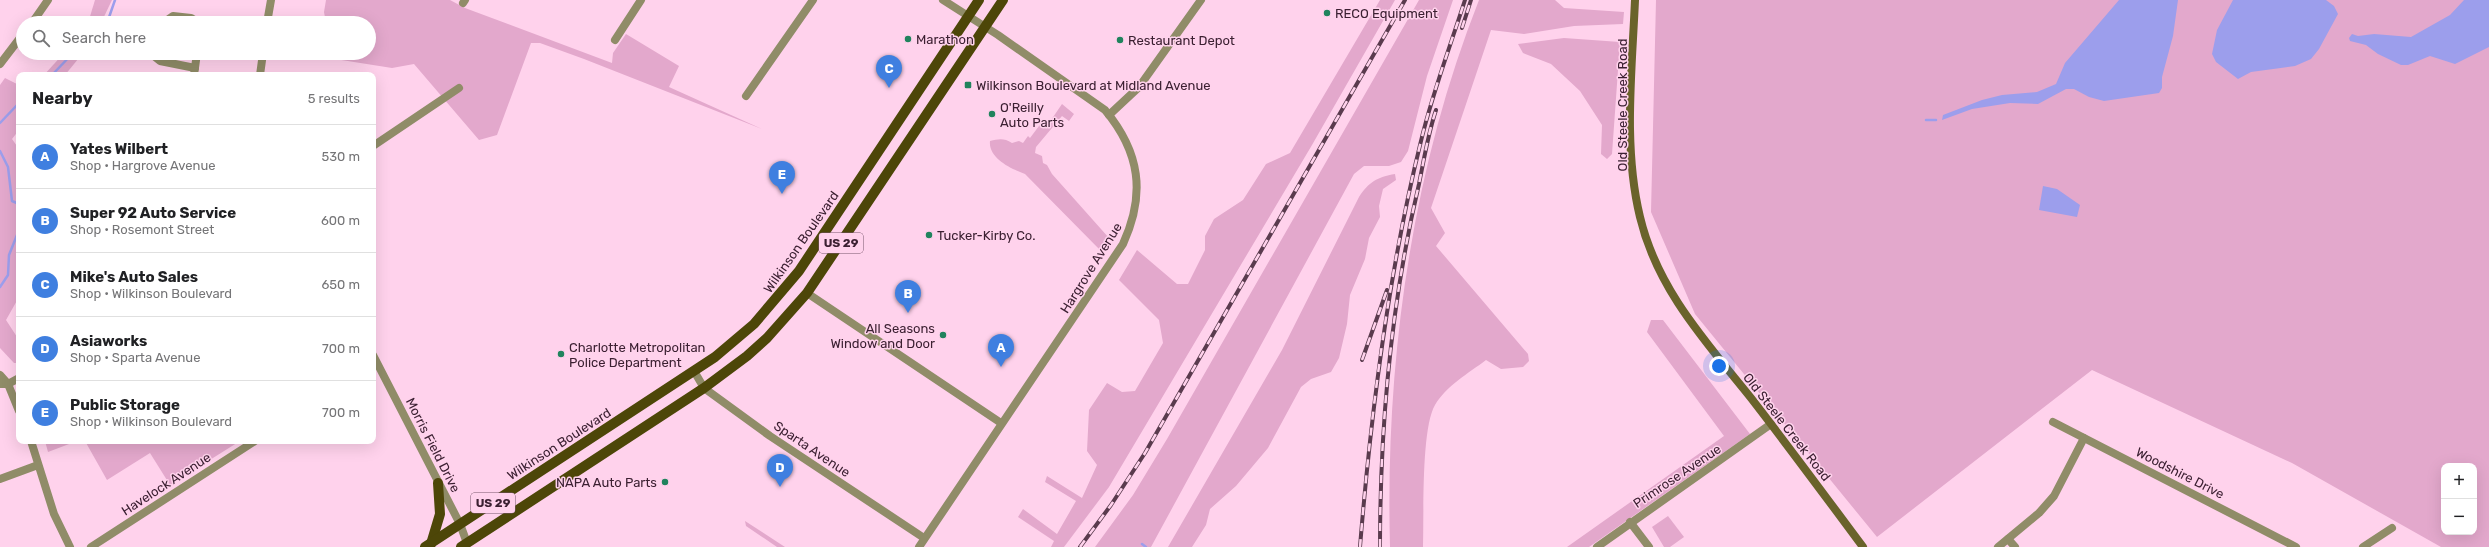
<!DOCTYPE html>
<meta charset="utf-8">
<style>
body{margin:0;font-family:Rubik,sans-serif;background:#f2f2f2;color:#202124}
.controls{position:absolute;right:12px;bottom:12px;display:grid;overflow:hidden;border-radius:8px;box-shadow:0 4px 16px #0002}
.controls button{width:36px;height:36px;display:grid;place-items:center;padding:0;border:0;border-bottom:1px solid #e0e0e0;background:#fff;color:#202124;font:20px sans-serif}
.you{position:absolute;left:1719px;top:366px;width:14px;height:14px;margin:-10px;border:3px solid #fff;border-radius:50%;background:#1a73e8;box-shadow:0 0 0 6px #1a73e833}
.badge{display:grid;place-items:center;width:26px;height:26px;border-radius:50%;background:#20835d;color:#fff;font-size:13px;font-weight:700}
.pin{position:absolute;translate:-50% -33px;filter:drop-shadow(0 1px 2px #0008)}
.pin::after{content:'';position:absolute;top:21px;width:14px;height:12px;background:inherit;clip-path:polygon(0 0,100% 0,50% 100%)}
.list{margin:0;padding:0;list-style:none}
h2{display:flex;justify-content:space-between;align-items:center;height:52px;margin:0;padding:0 16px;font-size:17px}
h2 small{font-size:13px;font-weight:400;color:#757577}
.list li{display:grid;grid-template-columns:26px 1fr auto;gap:12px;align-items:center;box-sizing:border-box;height:64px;padding:0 16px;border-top:1px solid #e0e0e0}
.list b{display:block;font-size:15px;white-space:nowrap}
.list p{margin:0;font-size:13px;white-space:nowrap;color:#757577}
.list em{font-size:13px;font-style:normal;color:#757577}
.icon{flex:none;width:22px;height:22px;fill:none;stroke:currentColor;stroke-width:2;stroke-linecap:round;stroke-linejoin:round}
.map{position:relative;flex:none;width:2489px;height:547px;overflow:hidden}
.search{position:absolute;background:#fff;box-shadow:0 4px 16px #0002;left:16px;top:16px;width:360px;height:44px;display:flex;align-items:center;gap:10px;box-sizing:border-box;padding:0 14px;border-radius:22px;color:#757577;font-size:15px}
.panel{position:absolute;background:#fff;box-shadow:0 4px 16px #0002;left:16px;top:72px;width:360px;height:372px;border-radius:8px}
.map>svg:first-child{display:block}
.green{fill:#e3a8cc;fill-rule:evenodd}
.water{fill:#9c9eec}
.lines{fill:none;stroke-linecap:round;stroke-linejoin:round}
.stream{stroke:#9c9eec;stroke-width:2.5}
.minor{stroke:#908c68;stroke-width:8}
.tertiary{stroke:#908c68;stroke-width:8}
.secondary{stroke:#6a632b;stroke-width:8}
.primary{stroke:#4d4608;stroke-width:10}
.rail-casing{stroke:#5a3b4e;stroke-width:4}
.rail{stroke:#ffd2ec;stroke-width:2.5;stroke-dasharray:8;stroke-linecap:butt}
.poi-dot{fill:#20835d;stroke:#ffd2ec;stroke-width:1.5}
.labels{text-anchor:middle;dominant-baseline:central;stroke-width:3;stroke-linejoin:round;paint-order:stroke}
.shield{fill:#ffd2ec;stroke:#76556a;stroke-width:1}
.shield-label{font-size:12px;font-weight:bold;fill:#3c2032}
.poi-label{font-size:13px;fill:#3c2032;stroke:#ffd2ec;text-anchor:start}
.street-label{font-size:13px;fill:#3c2032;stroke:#ffd2ec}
</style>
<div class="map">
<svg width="2489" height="547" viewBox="0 0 2489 547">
<rect width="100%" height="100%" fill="#ffd2ec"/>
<g class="green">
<path d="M95,0H112L101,23H88Z"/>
<path d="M326,0H450L465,8L612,63L613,53L626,34L679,66L669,87L762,129L584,59L540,43H531L497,135L479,140L414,64L392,68L335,59L333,53H369V23H326L324,12Z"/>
<path d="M1380,0H1395L1312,145L1109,487L1064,547H1051L1054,541L1018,517L1023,509L1057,534L1076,501L1045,482L1047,476L1082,498L1097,465L1087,451L1089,410L1107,383L1122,392L1135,391L1163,343L1159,320L1119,280L1137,250L1177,284H1188L1205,250V236L1214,219L1243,200L1266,164L1290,153Z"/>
<path d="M1419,0H1453L1427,76L1408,151L1401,162L1389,166H1364L1354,174L1151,547H1095L1133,495L1167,439Z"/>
<path d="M1479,0H1555L1564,8L1624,12L1623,24L1574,26L1524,34L1491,30L1431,208L1445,233L1436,246L1528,354L1529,361L1523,367L1501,369L1486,360C1469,373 1446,386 1435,405C1421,429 1424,515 1423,547H1390C1385,363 1411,172 1479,0Z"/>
<path d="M1656,0H2489V547H2441L2292,463L2092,370L1877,537L1695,314L1651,212ZM2444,466H2474V532H2444Z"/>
<path d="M1564,38L1620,42L1612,154L1607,159L1601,154L1602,125L1580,91L1551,64L1523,53L1518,44Z"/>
<path d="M64,53H83L65,75H44Z"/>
<path d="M5,78L19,85V130L12,139L19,149V297L6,320L19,340V363H14L0,348V85Z"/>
<path d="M1062,104L1074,114L1069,121L1062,116L1036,147L1035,153L1042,156L1043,163L1047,165L1052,174L1109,238L1100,250L1025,174C1011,169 988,158 990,141C999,139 1004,138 1012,143L1019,141L1023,143L1028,136L1030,138L1042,122L1047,126Z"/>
<path d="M1395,174L1396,180L1383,189L1379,206L1380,217L1369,238L1365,259L1350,295L1347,324L1339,358L1331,372L1311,379L1301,387L1268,448L1236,486L1210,509L1206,525L1192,547H1168L1282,350L1359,197C1369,182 1377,177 1395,174Z"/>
<path d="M1651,320H1663L1750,434L1589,547H1567L1724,436L1647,332Z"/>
<path d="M45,441H77L48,452Z"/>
<path d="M85,441H240L170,485L150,453L107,480Z"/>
<path d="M1668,516L1684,537L1670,547H1664L1652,527Z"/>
<path d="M745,521L785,547H777L746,526Z"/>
</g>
<g class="water">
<path d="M2119,0H2178L2173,36L2162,77V88L2159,93L2104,101L2089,97L2074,89H2066L2038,104L2010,103L1972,109L1942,120L1943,115L1982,100L2002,95L2037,92L2056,84L2065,63Z"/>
<path d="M2233,0H2326L2334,6L2338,14L2319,49L2311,59L2295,66L2251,72L2238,79L2216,62L2212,54L2217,30Z"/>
<path d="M2464,0H2489V47L2455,64L2430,56L2408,65H2401L2378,54L2366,45L2350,41L2349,38L2352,34L2358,36L2374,34L2411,37L2450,15Z"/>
<path d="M2043,186L2057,189L2080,205L2077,217L2039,210Z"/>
</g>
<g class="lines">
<g class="stream">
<path d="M107,23L115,0"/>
<path d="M52,75L73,53"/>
<path d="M1926,120H1936"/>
<path d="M0,123L19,103"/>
<path d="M0,151L8,167L12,201L19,204"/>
<path d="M0,287L8,275L9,255L19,230"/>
<path d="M1142,544L1146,547"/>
</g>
<g class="minor">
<path d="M463,3L465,0"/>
<path d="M32,23L48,0"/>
<path d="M163,23L173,16L191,18L199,23"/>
<path d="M267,23L271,0"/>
<path d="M615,40L641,0"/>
<path d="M150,53L160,61L195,68"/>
<path d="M0,64L23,34"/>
<path d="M194,75L197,53"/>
<path d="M260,75L263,53"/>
<path d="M746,96L813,0"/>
<path d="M1109,115L1139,87L1201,0"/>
<path d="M373,146L459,88"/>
<path d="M807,293L1001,423"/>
<path d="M373,355L460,524L467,543"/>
<path d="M694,371L704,388L770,436L924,538"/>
<path d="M0,384H8L19,378"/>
<path d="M2053,422L2296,547"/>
<path d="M0,479L38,465"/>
<path d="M1630,522L1649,547"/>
<path d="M2008,539L2015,547"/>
<path d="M91,547L255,441"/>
<path d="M919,547L1123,244C1146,194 1140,152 1105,110L998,35L943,0"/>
<path d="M1597,547L1771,424"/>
<path d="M1998,547L2039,513L2054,496L2084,438"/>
<path d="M2363,547L2392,528"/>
</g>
<g class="tertiary">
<path d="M0,375L8,384L19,411"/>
<path d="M31,441L54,514L70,547"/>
</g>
<path class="secondary" d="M1635,0C1632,71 1623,147 1640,217C1657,289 1706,342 1751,398C1789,447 1826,497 1863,547"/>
<g class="primary">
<path d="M431,544L440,514L438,483"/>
<path d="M425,547L715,357L754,324L799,271L979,0"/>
<path d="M461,547L704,388L747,356L767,338L807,293L1003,0"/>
</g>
<defs>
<g id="rail">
<path d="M1462,28L1471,0"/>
<path d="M1362,360L1387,290"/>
<path d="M1080,547L1111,505L1145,453L1405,0"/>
<path d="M1360,547C1371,411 1388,274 1421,141C1432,94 1450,47 1465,0"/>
<path d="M1380,547C1380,425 1391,303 1419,184C1424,159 1428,134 1436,110"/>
</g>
</defs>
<use href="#rail" class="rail-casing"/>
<use href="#rail" class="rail"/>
</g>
<g class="poi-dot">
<circle cx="1327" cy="13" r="4"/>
<circle cx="908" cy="39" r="4"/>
<circle cx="1120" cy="40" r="4"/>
<rect x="964" y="81" width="8" height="8" rx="2"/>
<circle cx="992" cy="114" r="4"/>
<circle cx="929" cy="235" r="4"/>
<circle cx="943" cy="335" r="4"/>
<circle cx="561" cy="354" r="4"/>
<circle cx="665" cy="482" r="4"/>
</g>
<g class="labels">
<g class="shield">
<rect x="819" y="233" width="44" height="20" rx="3"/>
<rect x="471" y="493" width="44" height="20" rx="3"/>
</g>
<g class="shield-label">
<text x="841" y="243">US 29</text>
<text x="493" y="503">US 29</text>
</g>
<g class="poi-label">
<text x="1335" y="13">RECO Equipment</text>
<text x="916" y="39">Marathon</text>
<text x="1128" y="40">Restaurant Depot</text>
<text x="976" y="85">Wilkinson Boulevard at Midland Avenue</text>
<text x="1000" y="107">O'Reilly<tspan x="1000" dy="15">Auto Parts</tspan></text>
<text x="937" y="235">Tucker-Kirby Co.</text>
<text x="935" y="328" text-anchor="end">All Seasons<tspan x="935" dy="15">Window and Door</tspan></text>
<text x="569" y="347">Charlotte Metropolitan<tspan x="569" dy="15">Police Department</tspan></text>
<text x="657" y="482" text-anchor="end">NAPA Auto Parts</text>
</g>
<g class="street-label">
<text transform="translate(1622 105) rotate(-90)">Old Steele Creek Road</text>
<text transform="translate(801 242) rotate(-55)">Wilkinson Boulevard</text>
<text transform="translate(1091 268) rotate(-58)">Hargrove Avenue</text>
<text transform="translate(1787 427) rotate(52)">Old Steele Creek Road</text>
<text transform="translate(559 444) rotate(-33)">Wilkinson Boulevard</text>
<text transform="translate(433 445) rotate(63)">Morris Field Drive</text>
<text transform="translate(812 449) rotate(34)">Sparta Avenue</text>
<text transform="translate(2180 473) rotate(27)">Woodshire Drive</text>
<text transform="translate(1677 476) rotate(-34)">Primrose Avenue</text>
<text transform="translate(166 484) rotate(-33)">Havelock Avenue</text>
</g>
</g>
</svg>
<div class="controls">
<button>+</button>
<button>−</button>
</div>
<div class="you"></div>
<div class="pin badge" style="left:1001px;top:367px;background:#3f7fe0">A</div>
<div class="pin badge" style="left:908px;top:313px;background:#3f7fe0">B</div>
<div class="pin badge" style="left:889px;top:88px;background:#3f7fe0">C</div>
<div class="pin badge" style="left:780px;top:487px;background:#3f7fe0">D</div>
<div class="pin badge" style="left:782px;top:194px;background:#3f7fe0">E</div>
<div class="search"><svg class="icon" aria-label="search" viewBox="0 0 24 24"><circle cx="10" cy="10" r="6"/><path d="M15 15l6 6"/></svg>Search here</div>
<section class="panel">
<h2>Nearby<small>5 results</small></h2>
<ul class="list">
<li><span class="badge" style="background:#3f7fe0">A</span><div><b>Yates Wilbert</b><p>Shop · Hargrove Avenue</p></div><em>530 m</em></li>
<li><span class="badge" style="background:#3f7fe0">B</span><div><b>Super 92 Auto Service</b><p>Shop · Rosemont Street</p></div><em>600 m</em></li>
<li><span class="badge" style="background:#3f7fe0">C</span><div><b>Mike's Auto Sales</b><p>Shop · Wilkinson Boulevard</p></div><em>650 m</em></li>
<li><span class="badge" style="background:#3f7fe0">D</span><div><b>Asiaworks</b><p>Shop · Sparta Avenue</p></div><em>700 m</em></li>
<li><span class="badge" style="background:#3f7fe0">E</span><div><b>Public Storage</b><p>Shop · Wilkinson Boulevard</p></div><em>700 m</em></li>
</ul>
</section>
</div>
